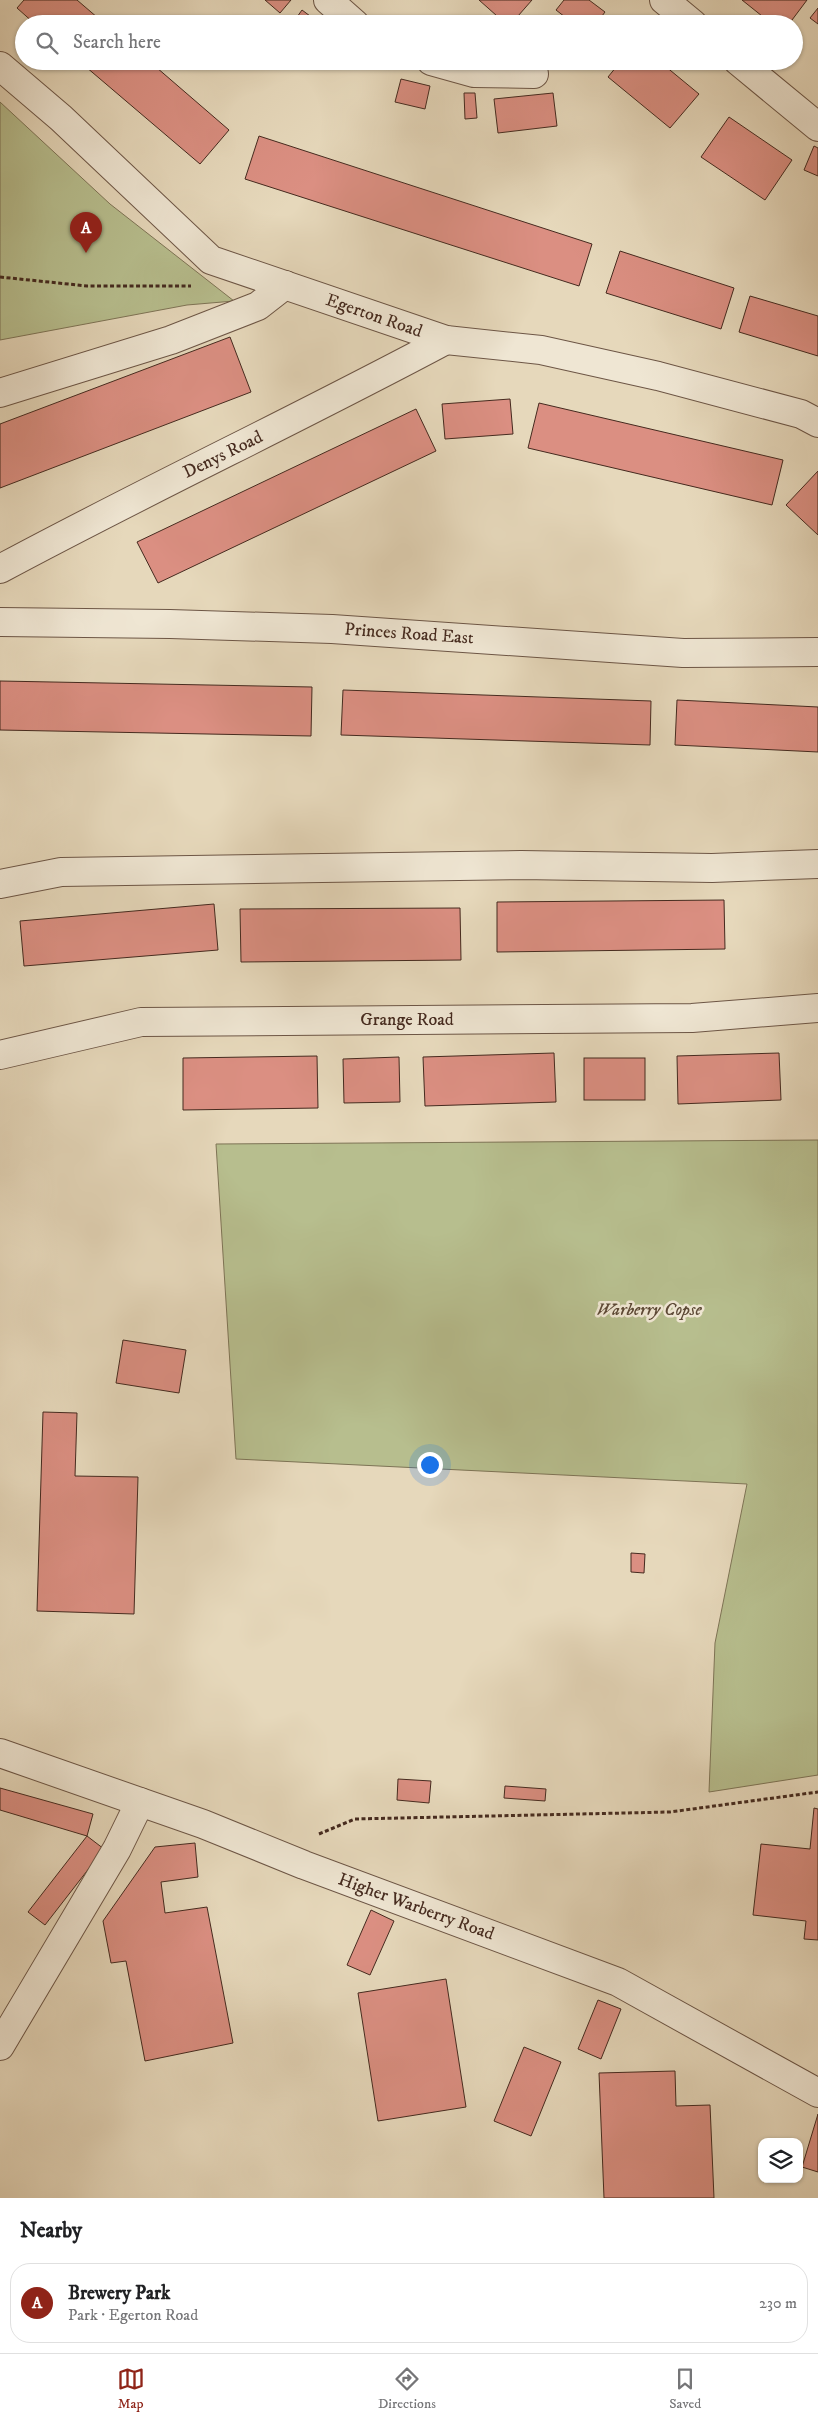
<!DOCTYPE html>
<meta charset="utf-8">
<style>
body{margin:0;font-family:"IM FELL DW Pica",serif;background:#f2f2f2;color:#202124}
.controls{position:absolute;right:15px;bottom:15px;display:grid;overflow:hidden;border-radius:10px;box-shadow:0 1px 4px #0004}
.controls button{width:45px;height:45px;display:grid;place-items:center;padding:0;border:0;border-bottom:1px solid #e0e0e0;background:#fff;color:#202124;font:25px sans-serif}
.you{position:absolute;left:429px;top:1464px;width:18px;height:18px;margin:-12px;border:4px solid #fff;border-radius:50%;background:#1a73e8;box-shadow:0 0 0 8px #1a73e833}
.badge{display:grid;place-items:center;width:32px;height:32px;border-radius:50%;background:#8f2418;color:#fff;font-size:16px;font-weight:700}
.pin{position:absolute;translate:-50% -41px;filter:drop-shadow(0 1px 2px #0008)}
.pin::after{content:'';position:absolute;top:26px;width:18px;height:15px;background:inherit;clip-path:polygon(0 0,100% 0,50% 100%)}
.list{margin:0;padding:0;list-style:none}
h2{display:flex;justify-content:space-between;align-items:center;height:65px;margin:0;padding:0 20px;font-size:21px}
h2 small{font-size:16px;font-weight:400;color:#757577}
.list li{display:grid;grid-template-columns:32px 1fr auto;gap:15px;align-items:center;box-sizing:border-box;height:80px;margin:0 10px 10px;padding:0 10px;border:1px solid #e0e0e0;border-radius:20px}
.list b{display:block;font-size:19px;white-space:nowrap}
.list p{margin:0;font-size:16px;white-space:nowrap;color:#757577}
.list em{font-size:16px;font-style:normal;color:#757577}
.icon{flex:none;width:28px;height:28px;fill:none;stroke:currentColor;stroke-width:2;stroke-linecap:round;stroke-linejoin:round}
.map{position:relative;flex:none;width:818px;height:2198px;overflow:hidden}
.search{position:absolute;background:#fff;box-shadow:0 1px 4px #0004;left:15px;right:15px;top:15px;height:55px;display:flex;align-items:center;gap:12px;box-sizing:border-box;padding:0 18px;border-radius:28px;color:#757577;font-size:19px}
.sheet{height:155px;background:#fff}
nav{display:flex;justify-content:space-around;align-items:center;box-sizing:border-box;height:70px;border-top:1px solid #e0e0e0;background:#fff;font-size:14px;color:#757577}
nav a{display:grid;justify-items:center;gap:2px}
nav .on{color:#8f2418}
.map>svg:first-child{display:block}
.green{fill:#b7be8e;stroke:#7e7456}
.building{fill:#db8f82;stroke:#452a1f}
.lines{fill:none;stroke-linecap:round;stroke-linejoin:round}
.minor-casing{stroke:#6d5646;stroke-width:30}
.path{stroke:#452a1f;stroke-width:3;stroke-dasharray:4 2.5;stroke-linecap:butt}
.minor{stroke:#efe6d3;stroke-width:28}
.labels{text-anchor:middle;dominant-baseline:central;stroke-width:5;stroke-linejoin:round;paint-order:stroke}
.street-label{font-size:18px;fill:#452a1f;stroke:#efe6d3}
.park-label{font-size:18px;font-style:italic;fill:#5c4835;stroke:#efe6d3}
</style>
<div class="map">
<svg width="818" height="2198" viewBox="0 0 818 2198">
<rect width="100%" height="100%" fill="#e6d8bb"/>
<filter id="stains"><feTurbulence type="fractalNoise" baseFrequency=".004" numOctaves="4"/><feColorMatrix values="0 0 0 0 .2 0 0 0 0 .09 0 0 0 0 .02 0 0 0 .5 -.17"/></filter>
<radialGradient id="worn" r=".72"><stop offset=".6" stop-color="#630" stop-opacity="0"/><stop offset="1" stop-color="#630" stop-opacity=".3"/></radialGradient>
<g class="green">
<path d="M0,102L110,204L234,301L187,305L0,340Z"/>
<path d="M818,1140V1775L709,1792L715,1643L747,1484L236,1459L216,1144Z"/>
</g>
<g class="building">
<path d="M24,0H77L105,24H35L17,8Z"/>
<path d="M265,0H291L280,13Z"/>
<path d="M479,0H532L511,24H506Z"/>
<path d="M564,0H589L605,12L596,24H574L556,10Z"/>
<path d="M742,0H807L789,24H772Z"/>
<path d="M818,8V24L810,18Z"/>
<path d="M302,10L314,19L310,24H292Z"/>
<path d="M79,61H149L229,130L200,164Z"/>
<path d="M621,61H659L699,94L670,128L608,77Z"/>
<path d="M401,79L430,86L425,109L395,102Z"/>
<path d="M464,93H475L477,118L465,119Z"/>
<path d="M553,93L557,126L498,133L494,99Z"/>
<path d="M729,117L792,160L765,200L701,157Z"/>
<path d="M259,136L592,244L579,286L245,179Z"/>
<path d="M814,146L818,148V176L804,170Z"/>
<path d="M620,251L734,288L721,329L606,293Z"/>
<path d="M750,296L818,316V356L739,332Z"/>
<path d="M230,337L251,392L0,488V424Z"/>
<path d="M510,399L513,434L445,439L442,404Z"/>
<path d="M539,403L783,460L772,505L528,448Z"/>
<path d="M416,409L436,451L158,583L137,542Z"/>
<path d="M818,471V535L786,505Z"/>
<path d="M0,681L312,687L311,736L0,730Z"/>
<path d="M343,690L651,701L650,745L341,735Z"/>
<path d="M677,700L818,707V752L675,745Z"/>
<path d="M724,900L725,949L497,952V902Z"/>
<path d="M214,904L218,950L24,966L20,921Z"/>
<path d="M460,908L461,960L241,962L240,909Z"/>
<path d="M554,1053L556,1102L425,1106L423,1057Z"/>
<path d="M779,1053L781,1100L678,1104L677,1056Z"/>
<path d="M317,1056L318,1108L183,1110V1058Z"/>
<path d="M399,1057L400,1102L344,1103L343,1059Z"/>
<rect x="584" y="1058" width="61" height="42"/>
<path d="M123,1340L186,1350L179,1393L116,1383Z"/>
<path d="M43,1412L77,1413L75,1476L138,1477L134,1614L37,1611Z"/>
<path d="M631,1553L645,1554L644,1573L631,1572Z"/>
<path d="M398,1779L431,1781L429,1803L397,1800Z"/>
<path d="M505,1786L546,1789L545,1801L504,1798Z"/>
<path d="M0,1788L93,1814L87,1836L0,1810Z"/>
<path d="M814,1808L818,1809V1940L804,1939L806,1921L753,1915L761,1844L810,1849Z"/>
<path d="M87,1836L104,1849L45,1925L28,1912Z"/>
<path d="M195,1843L198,1877L161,1882L165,1913L207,1907L233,2043L145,2061L126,1961L111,1963L103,1921L155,1847Z"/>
<path d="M371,1910L394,1921L370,1975L347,1965Z"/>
<path d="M446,1979L466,2107L378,2121L358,1993Z"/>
<path d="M598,2000L621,2009L601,2059L578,2049Z"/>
<path d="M524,2047L561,2062L531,2136L494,2121Z"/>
<path d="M675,2071L676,2106L710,2105L714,2198H604L599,2073Z"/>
<path d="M818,2114V2172L802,2167Z"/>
</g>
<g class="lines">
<defs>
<g id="minor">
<path d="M328,0L355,24"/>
<path d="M664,0L693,24"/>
<path d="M431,61L474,73L534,74"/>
<path d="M738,61L818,127"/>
<path d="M0,66L61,118L211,260L446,340L541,350L658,376L801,414L818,423"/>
<path d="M0,393L171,340L258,306L285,285"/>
<path d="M0,569C147,490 298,419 446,340"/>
<path d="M0,622L170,624L332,629L683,653L818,652"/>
<path d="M0,884L61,872L521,865L712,868L818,864"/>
<path d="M0,1055L141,1022L692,1018L818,1008"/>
<path d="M0,1753L203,1824L304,1865L618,1982L818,2093"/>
<path d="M0,2046L117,1849L140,1802"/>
</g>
</defs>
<use href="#minor" class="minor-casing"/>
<g class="path">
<path d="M0,277L87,286H191"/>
<path d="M319,1834L355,1819L670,1812L818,1792"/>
</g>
<use href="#minor" class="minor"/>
</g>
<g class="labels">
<g class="street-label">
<text transform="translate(374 316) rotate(19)">Egerton Road</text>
<text transform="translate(223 455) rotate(-26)">Denys Road</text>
<text transform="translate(409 634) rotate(4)">Princes Road East</text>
<text x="407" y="1020">Grange Road</text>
<text transform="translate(416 1907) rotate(20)">Higher Warberry Road</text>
</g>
<g class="park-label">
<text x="649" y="1310">Warberry Copse</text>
</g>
</g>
<rect width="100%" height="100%" filter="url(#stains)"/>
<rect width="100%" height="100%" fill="url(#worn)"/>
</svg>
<div class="controls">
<button><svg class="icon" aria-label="layers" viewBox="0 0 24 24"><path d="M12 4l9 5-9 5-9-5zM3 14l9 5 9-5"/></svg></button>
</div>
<div class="you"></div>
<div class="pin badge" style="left:86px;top:253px">A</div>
<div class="search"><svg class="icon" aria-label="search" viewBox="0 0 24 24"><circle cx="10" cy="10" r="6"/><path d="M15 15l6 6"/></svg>Search here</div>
</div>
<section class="sheet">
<h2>Nearby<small></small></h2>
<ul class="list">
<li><span class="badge">A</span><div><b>Brewery Park</b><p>Park · Egerton Road</p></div><em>230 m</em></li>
</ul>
</section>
<nav>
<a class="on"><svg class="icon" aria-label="map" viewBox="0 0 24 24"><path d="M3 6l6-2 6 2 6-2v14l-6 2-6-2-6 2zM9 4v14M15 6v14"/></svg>Map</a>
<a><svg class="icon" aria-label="directions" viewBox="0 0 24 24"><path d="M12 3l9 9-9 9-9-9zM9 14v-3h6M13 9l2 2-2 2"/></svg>Directions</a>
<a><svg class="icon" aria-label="saved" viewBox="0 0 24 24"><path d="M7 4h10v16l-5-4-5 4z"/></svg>Saved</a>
</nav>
